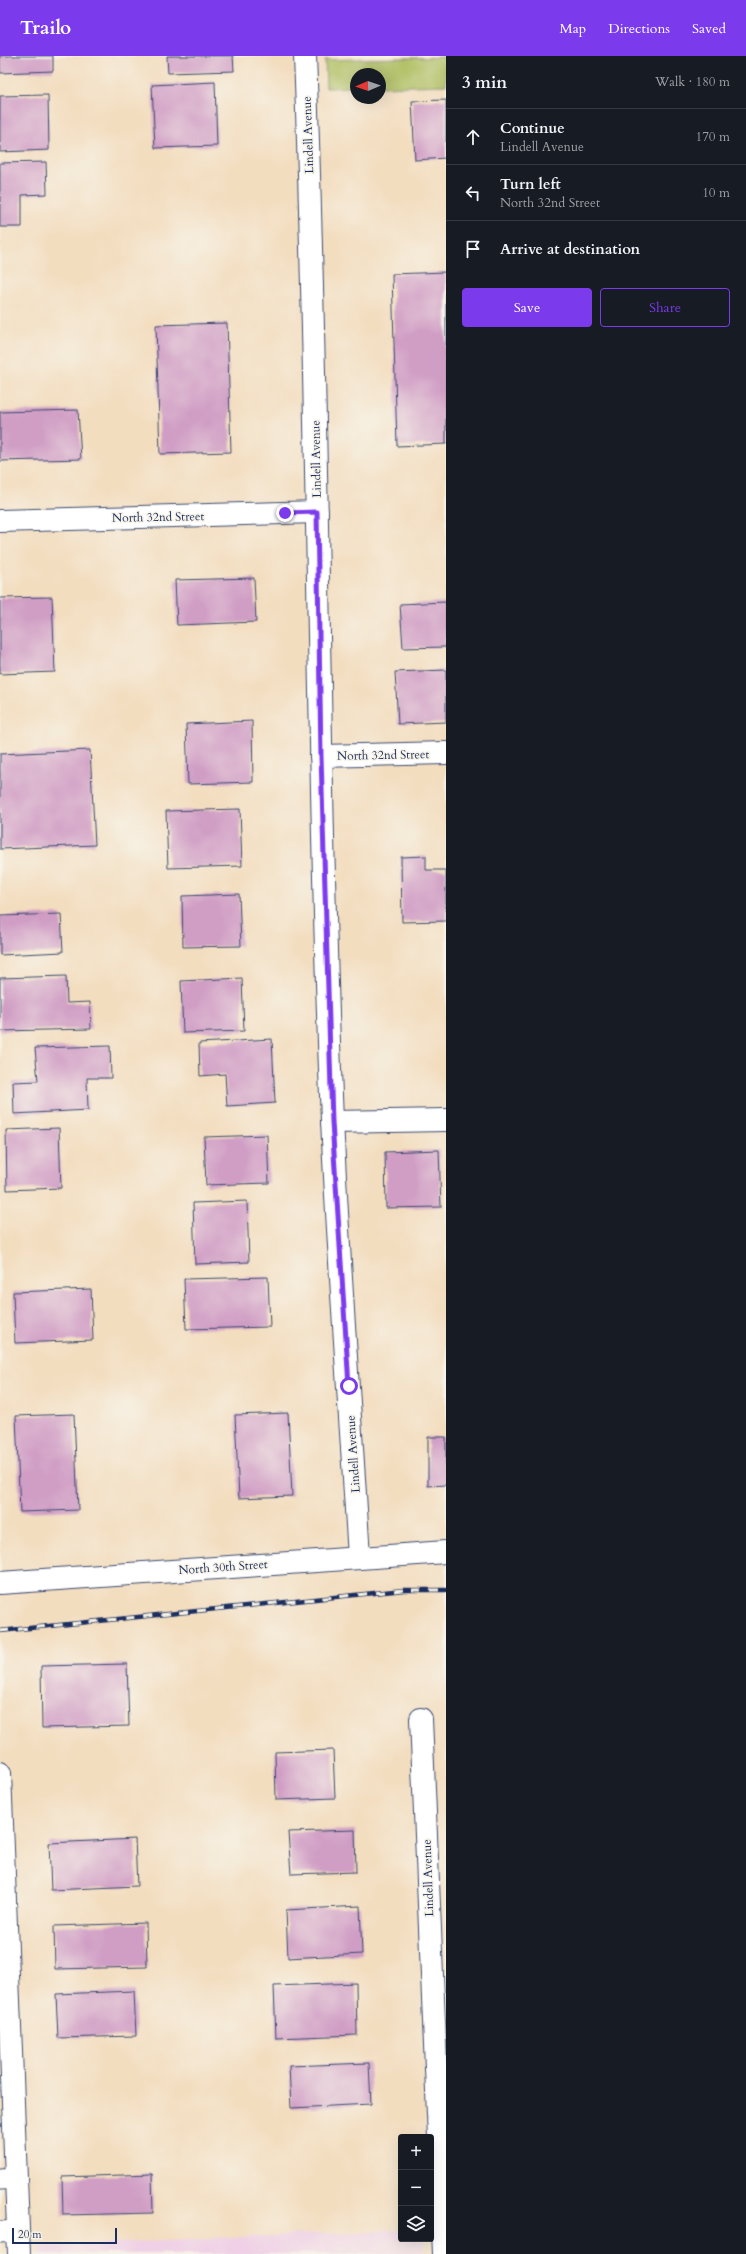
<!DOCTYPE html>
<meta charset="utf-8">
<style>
body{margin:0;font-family:Cardo,serif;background:#20242c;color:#f1f3f6}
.controls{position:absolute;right:12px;bottom:12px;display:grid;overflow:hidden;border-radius:4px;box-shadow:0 4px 16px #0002}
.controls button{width:36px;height:36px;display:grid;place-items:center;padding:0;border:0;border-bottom:1px solid #363941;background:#171b24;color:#f1f3f6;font:20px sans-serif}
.compass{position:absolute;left:350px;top:12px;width:36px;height:36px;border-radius:50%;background:#171b24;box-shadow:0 4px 16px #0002;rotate:268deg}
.scale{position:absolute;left:12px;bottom:10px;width:105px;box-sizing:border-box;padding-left:4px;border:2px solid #1b2f5e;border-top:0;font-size:11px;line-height:14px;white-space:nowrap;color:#1b2f5e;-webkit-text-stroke:3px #f7f3e8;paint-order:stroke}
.stop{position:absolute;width:12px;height:12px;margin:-9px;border:3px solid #7c3aed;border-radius:50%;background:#fff}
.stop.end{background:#7c3aed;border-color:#fff;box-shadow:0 1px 4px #0008}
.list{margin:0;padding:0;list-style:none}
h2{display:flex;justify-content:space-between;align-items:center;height:52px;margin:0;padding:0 16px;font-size:17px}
h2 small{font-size:13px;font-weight:400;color:#9ea1a6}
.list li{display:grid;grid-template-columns:26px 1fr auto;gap:12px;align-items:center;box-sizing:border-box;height:56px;padding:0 16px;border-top:1px solid #363941}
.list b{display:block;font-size:15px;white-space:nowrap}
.list p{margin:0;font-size:13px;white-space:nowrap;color:#9ea1a6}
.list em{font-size:13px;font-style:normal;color:#9ea1a6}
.actions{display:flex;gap:8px;padding:12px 16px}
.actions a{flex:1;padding:9px 0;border:1px solid #7c3aed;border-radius:4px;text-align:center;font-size:14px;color:#7c3aed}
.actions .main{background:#7c3aed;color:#fff}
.icon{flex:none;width:22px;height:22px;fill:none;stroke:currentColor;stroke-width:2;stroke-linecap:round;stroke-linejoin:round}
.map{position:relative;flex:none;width:446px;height:2198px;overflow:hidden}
header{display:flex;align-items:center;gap:24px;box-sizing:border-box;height:56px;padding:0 20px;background:#7c3aed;color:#fff}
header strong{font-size:19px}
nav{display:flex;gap:22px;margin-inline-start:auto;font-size:14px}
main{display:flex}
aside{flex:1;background:#171b24}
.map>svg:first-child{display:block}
.built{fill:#efd0e6}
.green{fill:#aebe61;stroke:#647660}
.building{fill:#d09dc5}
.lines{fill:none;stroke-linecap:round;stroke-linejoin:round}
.lane-casing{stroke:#3b496d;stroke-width:23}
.street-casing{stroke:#3b496d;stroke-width:24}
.lane{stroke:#fff;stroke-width:21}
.street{stroke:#fff;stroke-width:22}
.rail-casing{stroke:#1b2f5e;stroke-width:4.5}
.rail{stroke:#f7f3e8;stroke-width:3;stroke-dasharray:9;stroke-linecap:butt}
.route{stroke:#7c3aed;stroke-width:5}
.labels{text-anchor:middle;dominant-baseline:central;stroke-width:3;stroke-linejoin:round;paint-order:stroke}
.street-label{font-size:12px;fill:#1b2f5e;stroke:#f7f3e8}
</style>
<header>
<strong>Trailo</strong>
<nav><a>Map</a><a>Directions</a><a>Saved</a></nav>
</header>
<main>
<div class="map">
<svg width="446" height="2198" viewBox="0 0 446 2198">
<rect width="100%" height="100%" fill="#f7f3e8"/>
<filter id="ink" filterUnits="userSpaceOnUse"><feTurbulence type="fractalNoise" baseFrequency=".025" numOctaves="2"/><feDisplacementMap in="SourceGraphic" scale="8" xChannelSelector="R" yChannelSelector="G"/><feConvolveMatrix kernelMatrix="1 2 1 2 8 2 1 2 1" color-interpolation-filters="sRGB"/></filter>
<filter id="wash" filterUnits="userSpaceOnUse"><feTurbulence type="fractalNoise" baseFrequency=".012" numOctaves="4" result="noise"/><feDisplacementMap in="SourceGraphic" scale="16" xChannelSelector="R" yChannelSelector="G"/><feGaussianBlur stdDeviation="0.9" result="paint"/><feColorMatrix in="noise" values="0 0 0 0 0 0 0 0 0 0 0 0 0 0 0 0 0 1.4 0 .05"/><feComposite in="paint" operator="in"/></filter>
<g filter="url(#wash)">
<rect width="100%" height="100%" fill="#f3ddbf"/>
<path class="built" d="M401,2174V2183H423L424,2198H39V2191Z"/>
<path class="green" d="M446,1V29L380,31V18H356V31L326,32L325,4Z"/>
<g id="blocks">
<g class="building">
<path d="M0,0H53V15L0,17Z"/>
<path d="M167,0H233L234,15L168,17Z"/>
<path d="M215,26L217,90L155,92L152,29Z"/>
<path d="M48,39L49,94L0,96V40Z"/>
<path d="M446,44V102L415,104L412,45Z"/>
<path d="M46,106L47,138L22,139V171H0V107Z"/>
<path d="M446,216V388L397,390L392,218Z"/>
<path d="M227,267L231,396L160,398L156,269Z"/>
<path d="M78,354L81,403L0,405V356Z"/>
<path d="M254,522L256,566L177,569L175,524Z"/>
<path d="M52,541L55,616L0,618V542Z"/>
<path d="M446,546V591L403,592L400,548Z"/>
<path d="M446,614V666L398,668L395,616Z"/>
<path d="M252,665L253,726L188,728L186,668Z"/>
<path d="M90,694L95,789L0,793V698Z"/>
<path d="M240,753L242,810L168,812L166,755Z"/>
<path d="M426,800V814H446V865L402,866L401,801Z"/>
<path d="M239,838L241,890L183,891L182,840Z"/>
<path d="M61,858L63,896L0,899V860Z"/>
<path d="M66,920L67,947L90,946L91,973L0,975V922Z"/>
<path d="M242,922L244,975L183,977L181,925Z"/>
<path d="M272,983L275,1047L227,1050L225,1018L200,1020L199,987Z"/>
<path d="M110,990L111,1022H87L88,1054L14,1058L13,1026L38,1025L35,992Z"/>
<path d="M59,1072L61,1132L7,1134L6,1074Z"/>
<path d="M267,1079L269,1127L206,1129L204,1081Z"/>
<path d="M439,1094L441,1151L386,1152L385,1096Z"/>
<path d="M247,1145L249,1206L195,1208L193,1147Z"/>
<path d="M268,1221L270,1271L186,1273L184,1223Z"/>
<path d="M91,1233L93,1284L15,1287L13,1236Z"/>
<path d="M288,1357L292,1440L239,1442L235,1359Z"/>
<path d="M74,1358L78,1454L20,1456L16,1360Z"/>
<path d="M428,1381H446V1429L428,1430Z"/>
<path d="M127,1608L129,1670L42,1672L41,1610Z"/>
<path d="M333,1694L335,1742L276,1744L275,1696Z"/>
<path d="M355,1774L356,1816L291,1818L288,1776Z"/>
<path d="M135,1783L137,1830L51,1834L49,1787Z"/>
<path d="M360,1850L362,1898L288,1902L286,1854Z"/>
<path d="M146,1867L147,1911L55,1913L54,1870Z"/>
<path d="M356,1927L357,1979L276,1982L274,1930Z"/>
<path d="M134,1935L136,1980L58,1982L56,1938Z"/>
<path d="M369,2007L371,2048L291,2052L289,2010Z"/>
<path d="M152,2118L153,2157L63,2159L62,2121Z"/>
</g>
</g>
</g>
<g filter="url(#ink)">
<use href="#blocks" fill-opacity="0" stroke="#3b496d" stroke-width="1"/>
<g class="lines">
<defs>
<g id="lane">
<path d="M0,2123L16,2122"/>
<path d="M0,2176L18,2175"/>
</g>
<g id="street">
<path d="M305,0C319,354 317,709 332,1064C339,1209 350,1355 359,1501"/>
<path d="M0,465L317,456"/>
<path d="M321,700L446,697"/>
<path d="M332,1066L446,1064"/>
<path d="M0,1527L446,1496"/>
<path d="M421,1663L444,2198"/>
<path d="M0,1717L19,2198"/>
</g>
</defs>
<use href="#lane" class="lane-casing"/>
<use href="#street" class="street-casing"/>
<use href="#lane" class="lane"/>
<use href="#street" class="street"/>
<defs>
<path id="rail" d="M0,1575L404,1534H446"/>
</defs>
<use href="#rail" class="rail-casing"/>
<use href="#rail" class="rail"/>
</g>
</g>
<g class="lines" filter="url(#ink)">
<path class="route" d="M285,457L317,456L321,700L332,1066L349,1330"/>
</g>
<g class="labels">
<g class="street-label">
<text transform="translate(308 79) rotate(-92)">Lindell Avenue</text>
<text transform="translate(316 403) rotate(-91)">Lindell Avenue</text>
<text transform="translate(158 461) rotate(-1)">North 32nd Street</text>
<text transform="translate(383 699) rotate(-1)">North 32nd Street</text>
<text transform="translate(353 1398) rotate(-94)">Lindell Avenue</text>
<text transform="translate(223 1511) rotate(-4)">North 30th Street</text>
<text transform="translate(428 1822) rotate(-92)">Lindell Avenue</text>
</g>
</g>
</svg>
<div class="controls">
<button>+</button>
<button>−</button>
<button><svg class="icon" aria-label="layers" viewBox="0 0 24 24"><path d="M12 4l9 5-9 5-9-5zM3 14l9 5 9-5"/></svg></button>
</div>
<svg class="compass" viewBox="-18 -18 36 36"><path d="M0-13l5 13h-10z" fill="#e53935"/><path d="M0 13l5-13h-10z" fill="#9ea1a6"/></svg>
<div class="scale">20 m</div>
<div class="stop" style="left:349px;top:1330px"></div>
<div class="stop end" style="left:285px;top:457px"></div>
</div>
<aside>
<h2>3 min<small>Walk · 180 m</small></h2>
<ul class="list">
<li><svg class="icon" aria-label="ahead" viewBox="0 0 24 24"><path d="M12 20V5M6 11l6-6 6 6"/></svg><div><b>Continue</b><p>Lindell Avenue</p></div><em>170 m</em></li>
<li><svg class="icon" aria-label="left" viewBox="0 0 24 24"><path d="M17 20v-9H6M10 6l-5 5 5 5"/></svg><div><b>Turn left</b><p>North 32nd Street</p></div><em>10 m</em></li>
<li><svg class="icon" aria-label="arrive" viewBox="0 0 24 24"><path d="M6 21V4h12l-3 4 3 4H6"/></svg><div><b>Arrive at destination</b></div></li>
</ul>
<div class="actions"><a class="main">Save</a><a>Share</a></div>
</aside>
</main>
